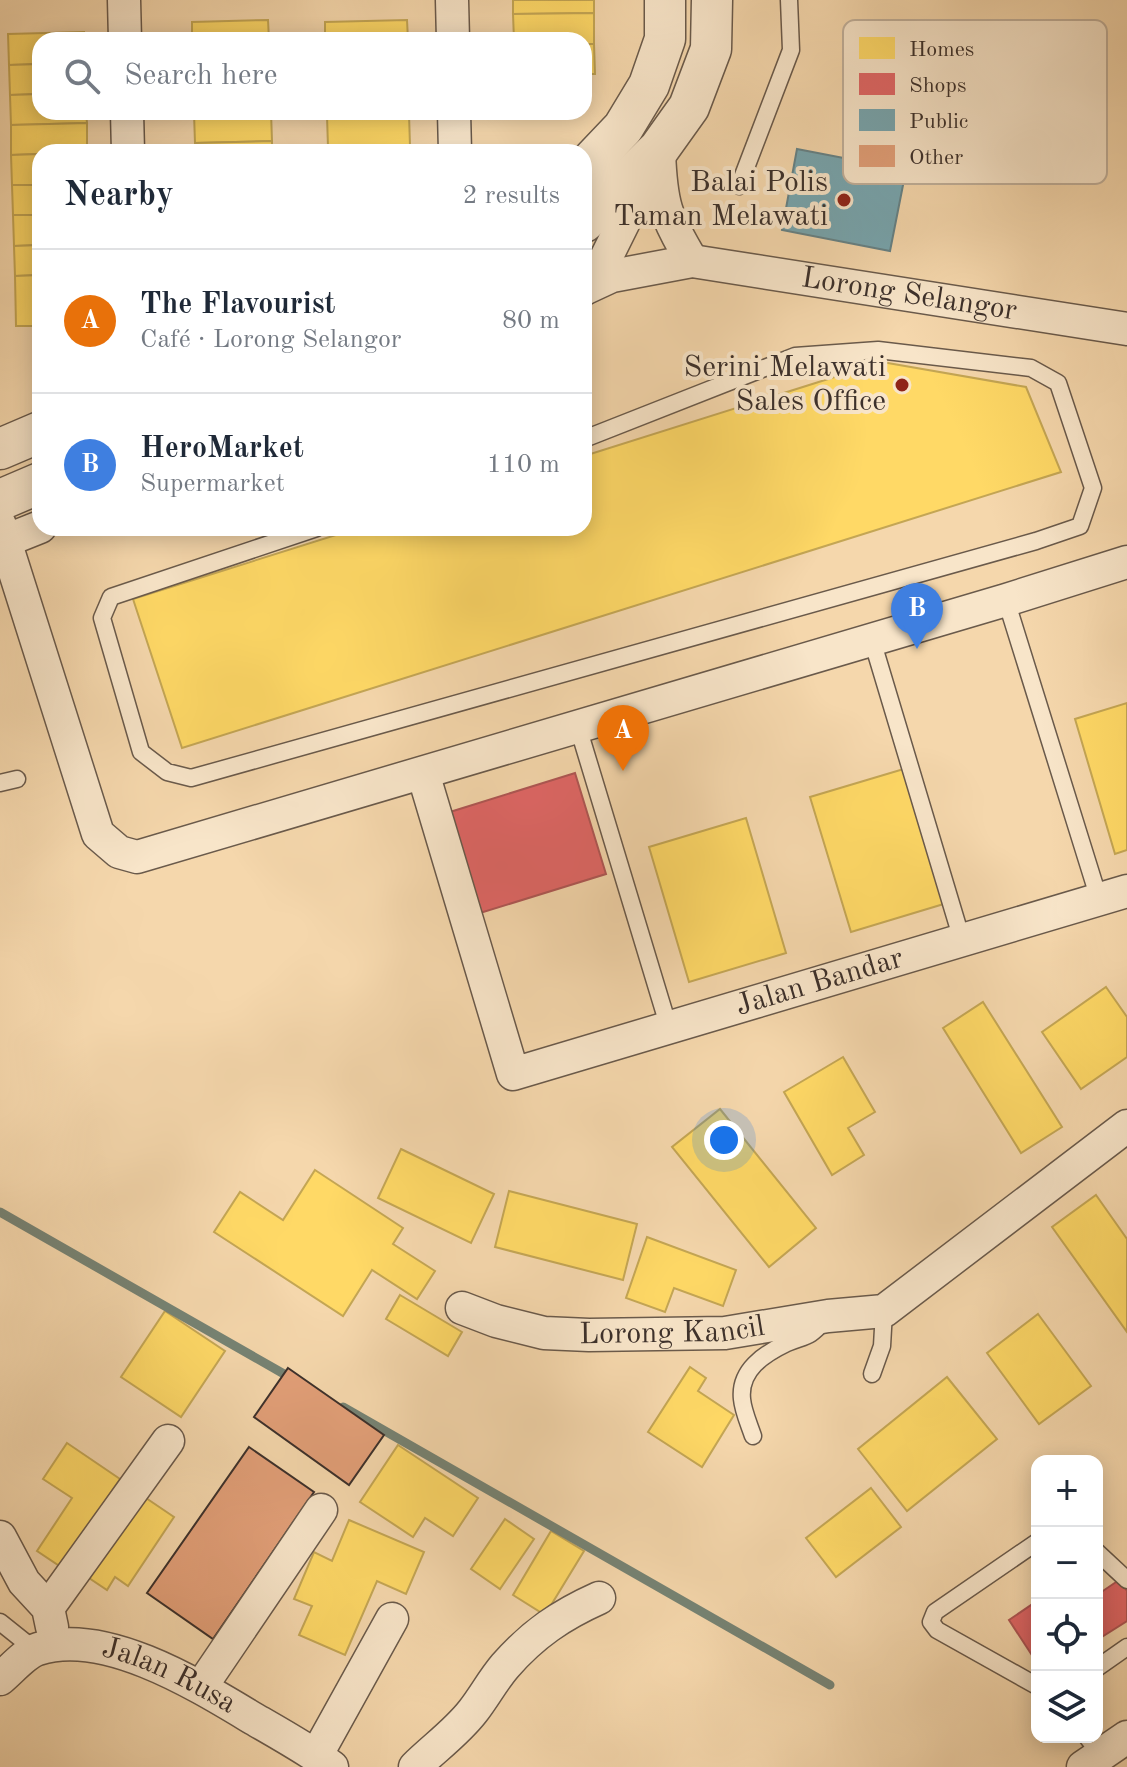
<!DOCTYPE html>
<meta charset="utf-8">
<style>
body{margin:0;font-family:"Old Standard TT",serif;background:#f2f2f3;color:#1f2937}
.controls{position:absolute;right:24px;bottom:24px;display:grid;overflow:hidden;border-radius:16px;box-shadow:0 4px 20px #0003}
.controls button{width:72px;height:72px;display:grid;place-items:center;padding:0;border:0;border-bottom:2px solid #e0e1e3;background:#fff;color:#1f2937;font:40px sans-serif}
.you{position:absolute;left:724px;top:1140px;width:28px;height:28px;margin:-20px;border:6px solid #fff;border-radius:50%;background:#1a73e8;box-shadow:0 0 0 12px #1a73e833}
.badge{display:grid;place-items:center;width:52px;height:52px;border-radius:50%;background:#8f2418;color:#fff;font-size:26px;font-weight:700}
.pin{position:absolute;translate:-50% -66px;filter:drop-shadow(0 2px 4px #0008)}
.pin::after{content:'';position:absolute;top:42px;width:28px;height:24px;background:inherit;clip-path:polygon(0 0,100% 0,50% 100%)}
.list{margin:0;padding:0;list-style:none}
h2{display:flex;justify-content:space-between;align-items:center;height:104px;margin:0;padding:0 32px;font-size:34px}
h2 small{font-size:26px;font-weight:400;color:#747a83}
.list li{display:grid;grid-template-columns:52px 1fr auto;gap:24px;align-items:center;box-sizing:border-box;height:144px;padding:0 32px;border-top:2px solid #e0e1e3}
.list b{display:block;font-size:30px;white-space:nowrap}
.list p{margin:0;font-size:26px;white-space:nowrap;color:#747a83}
.list em{font-size:26px;font-style:normal;color:#747a83}
.icon{flex:none;width:44px;height:44px;fill:none;stroke:currentColor;stroke-width:2;stroke-linecap:round;stroke-linejoin:round}
.map{position:relative;flex:none;width:1127px;height:1767px;overflow:hidden}
.search{position:absolute;background:#fff;box-shadow:0 4px 20px #0003;left:32px;top:32px;width:560px;height:88px;display:flex;align-items:center;gap:20px;box-sizing:border-box;padding:0 28px;border-radius:24px;color:#747a83;font-size:30px}
.panel{position:absolute;background:#fff;box-shadow:0 4px 20px #0003;left:32px;top:144px;width:560px;height:392px;border-radius:24px}
.map>svg:first-child{display:block}
.homes{fill:#ffd966;stroke:#c4a654;stroke-width:2}
.shops{fill:#e06666;stroke:#af5654;stroke-width:2}
.public{fill:#76a5af;stroke:#658287;stroke-width:2}
.lines{fill:none;stroke-linecap:round;stroke-linejoin:round}
.stream{stroke:#768374;stroke-width:9}
.building{fill:#e29f78;stroke:#3c302b;stroke-width:2}
.service-casing{stroke:#6a5a4b;stroke-width:19}
.minor-casing{stroke:#6a5a4b;stroke-width:35}
.tertiary-casing{stroke:#6a5a4b;stroke-width:43}
.service{stroke:#f8e5c9;stroke-width:16}
.minor{stroke:#f8e5c9;stroke-width:32}
.tertiary{stroke:#f8e5c9;stroke-width:40}
.poi-dot{fill:#8f2418;stroke:#f8e5c9;stroke-width:3}
.labels{text-anchor:middle;dominant-baseline:central;stroke-width:8;stroke-linejoin:round;paint-order:stroke}
.poi-label{font-size:30px;fill:#3c302b;stroke:#f8e5c9;text-anchor:end}
.street-label{font-size:30px;fill:#3c302b;stroke:#f8e5c9}
.key{fill:#f8e5c9;stroke:#c0af9a;stroke-width:2}
.key-label{font-size:22px;fill:#3c302b}
</style>
<div class="map">
<svg width="1127" height="1767" viewBox="0 0 1127 1767">
<rect width="100%" height="100%" fill="#f5d7ac"/>
<filter id="stains"><feTurbulence type="fractalNoise" baseFrequency=".0025" numOctaves="4"/><feColorMatrix values="0 0 0 0 .2 0 0 0 0 .09 0 0 0 0 .02 0 0 0 .5 -.17"/></filter>
<radialGradient id="worn" r=".72"><stop offset=".6" stop-color="#630" stop-opacity="0"/><stop offset="1" stop-color="#630" stop-opacity=".3"/></radialGradient>
<g class="homes">
<path d="M513,0H594V13L513,14Z"/>
<path d="M594,13V44H584V40H514L513,14Z"/>
<path d="M268,20L269,40H192V22Z"/>
<path d="M407,20L408,40H325V22Z"/>
<path d="M84,32V40H40V64L9,65L8,34Z"/>
<path d="M584,44H594L595,74H584Z"/>
<path d="M40,64V94L10,95L9,65Z"/>
<path d="M40,94V112H86L87,123L11,125L10,95Z"/>
<path d="M271,112L272,141L195,143L194,113Z"/>
<path d="M327,112H409V114L327,116Z"/>
<path d="M409,114L410,146L328,147L327,116Z"/>
<path d="M87,123V152L11,155V125Z"/>
<path d="M272,141V152H195V143Z"/>
<path d="M410,146V152H313V148Z"/>
<path d="M40,154V185H12L11,155Z"/>
<path d="M12,185H40V215H13Z"/>
<path d="M13,215H40V245L14,246Z"/>
<path d="M40,245V275L15,276L14,246Z"/>
<path d="M40,275V326H16L15,276Z"/>
<path d="M882,362L1026,387L1061,472L182,748L133,599L358,528H584V456Z"/>
<path d="M1127,703V850L1115,854L1075,719Z"/>
<path d="M907,768L947,903L851,932L810,797Z"/>
<path d="M746,818L786,953L689,982L649,847Z"/>
<path d="M1106,987L1127,1017V1057L1081,1089L1042,1032Z"/>
<path d="M983,1002L1062,1127L1021,1153L943,1028Z"/>
<path d="M843,1057L875,1112L848,1128L864,1155L832,1175L784,1092Z"/>
<path d="M720,1109L816,1228L769,1267L672,1147Z"/>
<path d="M401,1149L494,1194L471,1243L378,1198Z"/>
<path d="M315,1170L403,1228L393,1244L435,1271L417,1299L372,1270L343,1316L214,1232L240,1192L283,1220Z"/>
<path d="M509,1191L637,1224L623,1280L495,1247Z"/>
<path d="M1096,1195L1127,1239V1332L1052,1227Z"/>
<path d="M647,1237L736,1270L723,1306L674,1288L665,1312L626,1298Z"/>
<path d="M400,1295L462,1332L448,1356L386,1319Z"/>
<path d="M165,1311L225,1351L181,1417L121,1377Z"/>
<path d="M1038,1314L1091,1386L1039,1424L987,1353Z"/>
<path d="M690,1367L706,1378L698,1391L734,1415L702,1467L648,1432Z"/>
<path d="M947,1377L997,1439L907,1511L858,1449Z"/>
<path d="M67,1443L120,1479L61,1567L37,1551L72,1498L43,1479Z"/>
<path d="M398,1445L478,1498L453,1536L425,1518L413,1537L360,1502Z"/>
<path d="M871,1488L901,1527L836,1577L806,1538Z"/>
<path d="M143,1496L174,1517L128,1586L115,1577L107,1590L89,1578Z"/>
<path d="M505,1519L534,1539L500,1589L471,1569Z"/>
<path d="M349,1520L424,1552L406,1594L377,1581L345,1655L299,1635L312,1606L294,1599L314,1552L332,1561Z"/>
<path d="M551,1531L584,1551L545,1615L513,1595Z"/>
</g>
<g class="shops">
<path d="M575,773L606,874L480,913L450,812Z"/>
<path d="M1119,1580L1127,1591V1621L1097,1640V1595Z"/>
<path d="M1037,1601V1663L1009,1620Z"/>
</g>
<path class="public" d="M797,149L906,170L890,251L782,230Z"/>
<g class="lines">
<g class="stream">
<path d="M0,1212L291,1378"/>
<path d="M343,1407L830,1685"/>
</g>
</g>
<g class="building">
<path d="M288,1368L384,1435L349,1485L254,1417Z"/>
<path d="M249,1447L314,1492L213,1639L147,1593Z"/>
</g>
<g class="lines">
<defs>
<g id="service">
<path d="M739,186L791,50L789,0"/>
<path d="M317,528L111,597L102,618L141,752L167,772L191,778L1036,541L1080,526L1093,488L1058,383L1031,368L878,350L795,356L584,439"/>
<path d="M1006,600L1099,899"/>
<path d="M872,640L962,940"/>
<path d="M578,727L669,1028"/>
<path d="M0,783L17,779"/>
<path d="M872,1374L882,1346L884,1311"/>
<path d="M753,1436C749,1424 743,1411 742,1399C739,1370 764,1354 787,1343C807,1335 809,1338 824,1321"/>
<path d="M1037,1542L935,1612L931,1622L937,1630L1037,1686"/>
<path d="M1097,1552L1127,1580"/>
<path d="M0,1622L35,1650"/>
<path d="M1097,1668L1127,1647"/>
<path d="M1087,1737L1100,1754"/>
</g>
<g id="minor">
<path d="M124,0L125,40"/>
<path d="M452,0L453,40"/>
<path d="M127,112L128,152"/>
<path d="M454,112L455,152"/>
<path d="M659,152C661,204 665,216 692,261"/>
<path id="s1" d="M584,289L612,276L692,261L1127,329"/>
<path d="M584,289L602,266L653,163"/>
<path d="M0,525L98,834L119,852L137,857L1006,600L1127,562"/>
<path d="M5,541L40,527"/>
<path id="s2" d="M423,773L513,1074L1127,891"/>
<path id="s3" d="M462,1308L496,1321L544,1333L589,1335L725,1333L828,1316L884,1311L1127,1126"/>
<path d="M0,1537L24,1582L48,1608L52,1627"/>
<path d="M48,1608L168,1441"/>
<path id="s4" d="M0,1679C11,1670 25,1653 38,1649C105,1627 199,1686 254,1719C280,1734 307,1749 332,1767"/>
<path d="M201,1687L321,1510"/>
<path d="M316,1756L392,1619"/>
<path d="M415,1767C434,1748 456,1733 473,1711C484,1697 493,1680 505,1666C533,1634 561,1615 599,1598"/>
<path d="M1083,1767L1127,1737"/>
</g>
<g id="tertiary">
<path d="M584,169L623,128L649,85L665,39V0"/>
<path d="M584,222L659,149L689,107L711,49L712,0"/>
<path d="M0,449L40,432"/>
<path d="M0,500L40,483"/>
</g>
</defs>
<use href="#service" class="service-casing"/>
<use href="#minor" class="minor-casing"/>
<use href="#tertiary" class="tertiary-casing"/>
<use href="#service" class="service"/>
<use href="#minor" class="minor"/>
<use href="#tertiary" class="tertiary"/>
</g>
<g class="poi-dot">
<circle cx="844" cy="200" r="8"/>
<circle cx="902" cy="385" r="8"/>
</g>
<g class="labels">
<g class="poi-label">
<text x="828" y="183">Balai Polis<tspan x="828" dy="34">Taman Melawati</tspan></text>
<text x="886" y="368">Serini Melawati<tspan x="886" dy="34">Sales Office</tspan></text>
</g>
<g class="street-label">
<text stroke="none"><textPath href="#s1" startOffset="332">Lorong Selangor</textPath></text>
<text stroke="none"><textPath href="#s2" startOffset="634">Jalan Bandar</textPath></text>
<text stroke="none"><textPath href="#s3" startOffset="214">Lorong Kancil</textPath></text>
<text stroke="none"><textPath href="#s4" startOffset="186">Jalan Rusa</textPath></text>
</g>
</g>
<rect x="843" y="20" width="264" height="164" rx="12" class="key"/>
<rect x="859" y="37" width="36" height="22" fill="#ffd966"/>
<rect x="859" y="73" width="36" height="22" fill="#e06666"/>
<rect x="859" y="109" width="36" height="22" fill="#76a5af"/>
<rect x="859" y="145" width="36" height="22" fill="#e29f78"/>
<g class="key-label">
<text x="909" y="56">Homes</text>
<text x="909" y="92">Shops</text>
<text x="909" y="128">Public</text>
<text x="909" y="164">Other</text>
</g>
<rect width="100%" height="100%" filter="url(#stains)"/>
<rect width="100%" height="100%" fill="url(#worn)"/>
</svg>
<div class="controls">
<button>+</button>
<button>−</button>
<button><svg class="icon" aria-label="locate" viewBox="0 0 24 24"><circle cx="12" cy="12" r="6"/><path d="M12 2v4M12 18v4M2 12h4M18 12h4"/></svg></button>
<button><svg class="icon" aria-label="layers" viewBox="0 0 24 24"><path d="M12 4l9 5-9 5-9-5zM3 14l9 5 9-5"/></svg></button>
</div>
<div class="you"></div>
<div class="pin badge" style="left:623px;top:771px;background:#e8710a">A</div>
<div class="pin badge" style="left:917px;top:649px;background:#3f7fe0">B</div>
<div class="search"><svg class="icon" aria-label="search" viewBox="0 0 24 24"><circle cx="10" cy="10" r="6"/><path d="M15 15l6 6"/></svg>Search here</div>
<section class="panel">
<h2>Nearby<small>2 results</small></h2>
<ul class="list">
<li><span class="badge" style="background:#e8710a">A</span><div><b>The Flavourist</b><p>Café · Lorong Selangor</p></div><em>80 m</em></li>
<li><span class="badge" style="background:#3f7fe0">B</span><div><b>HeroMarket</b><p>Supermarket</p></div><em>110 m</em></li>
</ul>
</section>
</div>
